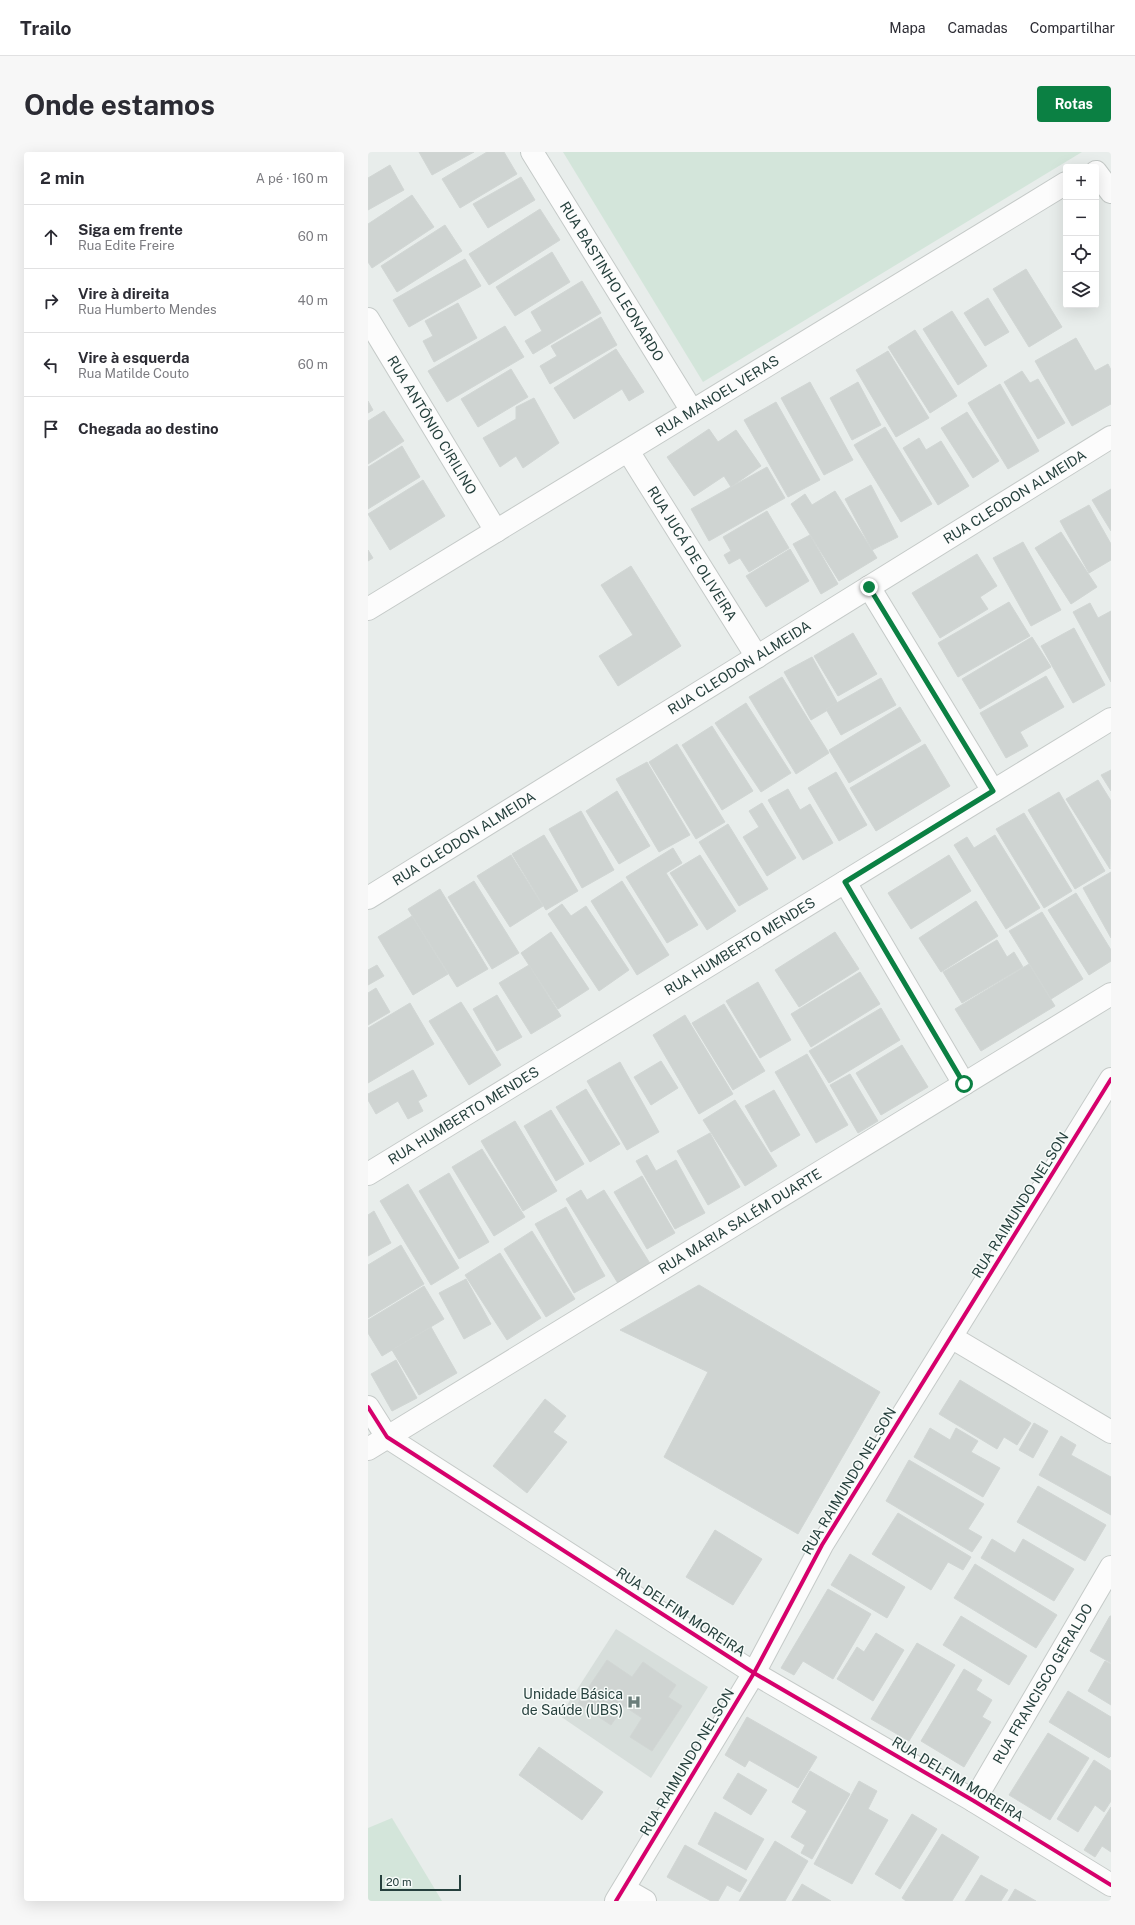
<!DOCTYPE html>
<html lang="pt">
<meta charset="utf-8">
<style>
body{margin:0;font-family:"Public Sans",sans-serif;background:#f7f7f7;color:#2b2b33}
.controls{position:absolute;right:12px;top:12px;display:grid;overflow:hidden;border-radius:4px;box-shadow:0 4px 16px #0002}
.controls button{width:36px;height:36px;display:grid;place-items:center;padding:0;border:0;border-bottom:1px solid #e1e1e2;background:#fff;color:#2b2b33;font:20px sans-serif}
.scale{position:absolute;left:12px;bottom:10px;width:81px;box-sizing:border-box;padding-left:4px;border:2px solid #26403d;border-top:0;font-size:11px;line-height:14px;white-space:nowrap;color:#26403d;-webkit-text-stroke:3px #f7fbf9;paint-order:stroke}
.stop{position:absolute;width:12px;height:12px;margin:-9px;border:3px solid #0b8043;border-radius:50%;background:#fff}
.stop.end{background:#0b8043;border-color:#fff;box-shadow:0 1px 4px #0008}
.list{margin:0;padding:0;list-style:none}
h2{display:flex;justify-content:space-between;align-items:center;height:52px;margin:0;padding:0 16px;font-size:17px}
h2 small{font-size:13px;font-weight:400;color:#7c7c81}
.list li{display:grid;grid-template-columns:26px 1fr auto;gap:12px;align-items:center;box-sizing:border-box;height:64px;padding:0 16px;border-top:1px solid #e1e1e2}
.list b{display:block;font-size:15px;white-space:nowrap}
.list p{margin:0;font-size:13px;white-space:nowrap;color:#7c7c81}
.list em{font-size:13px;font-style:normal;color:#7c7c81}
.icon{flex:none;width:22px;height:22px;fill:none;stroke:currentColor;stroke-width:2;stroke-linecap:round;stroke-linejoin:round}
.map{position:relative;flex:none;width:743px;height:1749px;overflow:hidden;border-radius:4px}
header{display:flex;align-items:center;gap:24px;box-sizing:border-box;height:56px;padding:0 20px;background:#fff;border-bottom:1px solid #e1e1e2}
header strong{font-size:19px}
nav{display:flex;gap:22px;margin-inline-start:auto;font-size:14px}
.intro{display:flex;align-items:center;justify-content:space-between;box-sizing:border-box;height:96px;padding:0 24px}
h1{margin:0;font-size:28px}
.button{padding:10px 18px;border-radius:4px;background:#0b8043;color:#fff;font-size:14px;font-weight:700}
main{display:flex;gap:24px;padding:0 24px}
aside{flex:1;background:#fff;border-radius:4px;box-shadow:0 4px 16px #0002}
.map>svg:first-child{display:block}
.built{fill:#d7dedb}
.green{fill:#d3e5da}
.building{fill:#cfd4d2;stroke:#d1d6d4}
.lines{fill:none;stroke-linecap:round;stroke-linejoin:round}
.minor-casing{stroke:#c5cac8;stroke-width:24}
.minor{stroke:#fcfcfc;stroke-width:22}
.cycleway-casing{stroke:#f7fbf9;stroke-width:6}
.cycleway{stroke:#d6006c;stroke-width:4}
.route{stroke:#0b8043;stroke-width:5}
.labels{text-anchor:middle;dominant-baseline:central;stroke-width:3;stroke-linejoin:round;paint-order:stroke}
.street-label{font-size:14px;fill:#26403d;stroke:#f7fbf9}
.poi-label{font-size:14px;fill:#26403d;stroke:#f7fbf9;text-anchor:end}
</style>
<header>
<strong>Trailo</strong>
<nav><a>Mapa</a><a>Camadas</a><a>Compartilhar</a></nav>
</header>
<div class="intro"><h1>Onde estamos</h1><a class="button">Rotas</a></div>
<main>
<aside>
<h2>2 min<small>A pé · 160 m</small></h2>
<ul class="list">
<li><svg class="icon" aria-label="ahead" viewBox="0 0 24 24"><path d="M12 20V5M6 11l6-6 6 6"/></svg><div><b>Siga em frente</b><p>Rua Edite Freire</p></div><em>60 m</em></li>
<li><svg class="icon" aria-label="right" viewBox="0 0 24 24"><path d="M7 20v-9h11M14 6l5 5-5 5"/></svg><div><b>Vire à direita</b><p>Rua Humberto Mendes</p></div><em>40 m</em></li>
<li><svg class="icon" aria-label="left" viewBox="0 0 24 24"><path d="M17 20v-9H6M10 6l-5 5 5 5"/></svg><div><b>Vire à esquerda</b><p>Rua Matilde Couto</p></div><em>60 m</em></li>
<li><svg class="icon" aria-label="arrive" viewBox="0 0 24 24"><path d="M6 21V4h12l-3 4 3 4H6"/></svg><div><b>Chegada ao destino</b></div></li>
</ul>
</aside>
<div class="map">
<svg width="743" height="1749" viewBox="0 0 743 1749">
<rect width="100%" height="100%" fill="#e8edeb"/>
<path class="built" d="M248,1477L340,1535L283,1626L192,1564Z"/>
<g class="green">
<path d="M195,0H714L335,230Z"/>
<path d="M24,1666L74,1749H0V1676Z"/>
</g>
<g class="building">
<path d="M51,0H106L64,23Z"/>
<path d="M119,0H136L149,22L92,56L74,27Z"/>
<path d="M22,13L36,38L0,58V26Z"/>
<path d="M153,25L167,48L120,76L105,52Z"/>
<path d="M44,43L66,75L4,116L0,110V72Z"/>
<path d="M172,57L192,88L121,133L101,102Z"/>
<path d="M77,73L94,99L29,140L13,114Z"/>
<path d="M184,100L202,130L147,164L128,135Z"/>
<path d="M97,107L113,134L41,175L25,148Z"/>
<path d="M658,117L694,175L661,195L625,137Z"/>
<path d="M214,129L233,161L165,202L157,189L174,179L163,160Z"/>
<path d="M620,146L641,180L617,194L596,161Z"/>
<path d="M90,151L109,186L66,210L55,189L65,184L57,169Z"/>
<path d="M584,159L619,214L590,233L555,177Z"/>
<path d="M233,165L249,193L182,232L172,214L189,204L183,194Z"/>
<path d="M137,174L156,205L79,250L60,219Z"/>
<path d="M547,178L589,244L562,261L520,195Z"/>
<path d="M708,186L727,219L740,212L743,218V252L704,274L667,209Z"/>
<path d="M248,197L276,240L261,249L254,237L206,267L186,236Z"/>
<path d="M520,199L561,266L528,285L488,218Z"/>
<path d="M143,217L160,245L110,275L93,247Z"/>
<path d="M654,219L662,231L670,227L697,271L670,287L636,230Z"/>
<path d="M442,230L485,308L456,323L413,246Z"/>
<path d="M490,230L513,273L484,288L462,246Z"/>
<path d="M632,232L671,299L640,317L600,251Z"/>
<path d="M166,246L191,291L155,316L148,304L132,315L115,286L148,267V255Z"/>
<path d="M0,249L5,258L0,261Z"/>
<path d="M408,250L452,328L420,345L376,268Z"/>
<path d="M16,259L36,289L0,312V269Z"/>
<path d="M599,260L631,309L605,326L573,276Z"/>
<path d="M517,275L564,352L533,370L486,293Z"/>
<path d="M341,277L350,290L368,278L393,314L363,335L356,324L326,344L299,305Z"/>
<path d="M551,286L558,298L573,289L601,334L570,353L535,296Z"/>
<path d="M34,294L52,325L0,357V315Z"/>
<path d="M399,315L417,346L341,389L323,357Z"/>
<path d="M55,328L77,364L22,398L0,362Z"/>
<path d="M503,333L530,385L504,398L477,347Z"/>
<path d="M743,337V379L724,348Z"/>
<path d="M467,339L509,406L471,429L423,352L437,342L444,353Z"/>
<path d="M721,353L743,392V408L721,421L692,369Z"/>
<path d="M399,359L421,396L381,420L372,406L361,412L356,403L363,399L355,385Z"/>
<path d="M693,380L729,435L703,452L667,396Z"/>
<path d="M442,383L470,432L453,442L425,392Z"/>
<path d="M655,390L693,458L663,474L625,406Z"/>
<path d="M422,397L441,429L398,455L378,424Z"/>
<path d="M0,398L5,406L0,409Z"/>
<path d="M609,402L629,434L612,445L620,457L572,486L544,441Z"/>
<path d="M263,414L313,494L250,534L231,504L265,483L233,433Z"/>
<path d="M641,450L662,484L590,525L570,491Z"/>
<path d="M722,451L730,466L743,459V530L705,460Z"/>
<path d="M706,476L737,533L705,551L673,494Z"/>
<path d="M485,481L509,522L470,544L446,504Z"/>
<path d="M664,485L683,515L612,557L594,527Z"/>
<path d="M444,505L470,552L443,568L416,520Z"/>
<path d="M678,524L696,555L652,580L660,594L638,606L612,561Z"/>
<path d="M414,525L461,601L428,622L381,545Z"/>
<path d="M513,526L528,553L473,583L458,557Z"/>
<path d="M378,551L423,621L393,640L347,571Z"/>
<path d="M532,555L553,589L481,631L461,598Z"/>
<path d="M344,574L385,639L354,658L314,593Z"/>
<path d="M309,592L357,670L328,687L281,610Z"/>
<path d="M557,592L582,634L508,679L482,636Z"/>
<path d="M279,610L322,683L291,700L248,627Z"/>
<path d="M743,618V639L733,623Z"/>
<path d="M468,620L499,673L471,689L440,636Z"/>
<path d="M730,628L743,649L742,717L698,647Z"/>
<path d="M420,637L432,658L442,652L465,691L435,708L400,648Z"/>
<path d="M249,639L282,694L251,712L218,659Z"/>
<path d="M691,640L737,719L707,737L660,658Z"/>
<path d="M394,651L428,706L399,724L375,685L391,675L381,659Z"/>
<path d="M213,659L246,718L214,736L181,677Z"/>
<path d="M656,661L704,739L676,756L628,677Z"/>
<path d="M360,672L400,737L371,754L331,690Z"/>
<path d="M176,683L210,739L178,758L144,702Z"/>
<path d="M627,683L672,756L638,777L586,693L599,685L606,696Z"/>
<path d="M305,696L314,711L298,721L330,773L299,791L258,725Z"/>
<path d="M143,703L175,754L142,775L109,724Z"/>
<path d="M332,703L368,759L339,778L302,721Z"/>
<path d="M581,703L603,739L543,777L520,741Z"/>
<path d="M743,720V786L715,736Z"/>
<path d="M106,729L151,801L124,817L80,745Z"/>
<path d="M254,729L301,803L269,823L223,749Z"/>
<path d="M72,737L120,817L89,835L40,757Z"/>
<path d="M708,741L743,798V809L721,823L680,758Z"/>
<path d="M608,749L630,784L573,820L551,786Z"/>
<path d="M194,752L203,764L218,754L261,818L231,839L180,762Z"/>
<path d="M674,760L715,827L683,847L641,779Z"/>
<path d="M44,764L80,822L45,843L10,785Z"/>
<path d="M183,780L221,837L190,857L153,801Z"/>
<path d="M467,780L491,817L431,855L407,818Z"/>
<path d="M629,788L639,805L646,800L655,815L594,851L575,820Z"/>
<path d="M661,812L687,854L613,899L587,857Z"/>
<path d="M9,813L16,824L0,833V818Z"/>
<path d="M161,813L193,864L163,882L131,831Z"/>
<path d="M492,820L512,852L443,895L423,862Z"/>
<path d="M390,830L423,888L392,906L358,849Z"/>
<path d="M8,836L22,860L0,873V841Z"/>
<path d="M129,843L154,885L129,899L105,857Z"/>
<path d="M93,850L133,913L101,933L61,869Z"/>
<path d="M42,851L66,892L0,931V876Z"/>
<path d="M356,852L397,919L365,938L324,871Z"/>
<path d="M513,856L532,888L461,931L441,899Z"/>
<path d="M317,863L365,942L331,962L285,883Z"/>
<path d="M534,893L560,935L513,963L488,921Z"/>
<path d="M439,902L480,973L448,991L407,920Z"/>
<path d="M293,909L310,936L283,953L266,925Z"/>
<path d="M252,910L291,980L259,998L219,929Z"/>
<path d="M45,918L59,944L50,949L55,959L40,967L30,949L8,962L0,948V942Z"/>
<path d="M482,922L510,969L490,981L462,933Z"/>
<path d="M218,937L252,992L222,1010L188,955Z"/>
<path d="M406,938L432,983L403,1000L377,954Z"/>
<path d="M367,948L409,1014L377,1034L335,968Z"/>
<path d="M183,958L216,1012L188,1029L156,974Z"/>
<path d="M147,969L189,1039L155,1059L113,989Z"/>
<path d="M342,981L372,1035L340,1053L309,999Z"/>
<path d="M114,997L157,1065L126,1084L84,1015Z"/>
<path d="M279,1003L288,1019L308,1008L337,1061L307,1077L268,1009Z"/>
<path d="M81,1021L121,1090L91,1107L51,1039Z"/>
<path d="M274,1024L307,1081L279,1097L246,1040Z"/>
<path d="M40,1032L91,1116L63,1133L12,1049Z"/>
<path d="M213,1038L219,1048L236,1038L283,1113L251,1133L198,1047Z"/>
<path d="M198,1055L237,1124L206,1141L167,1072Z"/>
<path d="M6,1059L23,1091L0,1104V1063Z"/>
<path d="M164,1079L207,1147L178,1165L136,1097Z"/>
<path d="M33,1093L56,1132L0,1166V1113Z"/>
<path d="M132,1101L173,1166L139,1188L97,1123Z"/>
<path d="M98,1127L123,1172L96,1187L71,1141Z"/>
<path d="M331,1133L512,1240L430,1382L296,1305L340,1220L252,1178Z"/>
<path d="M56,1134L76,1167L14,1204L0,1181V1168Z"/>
<path d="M63,1175L89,1221L51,1243L24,1198Z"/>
<path d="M28,1208L49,1246L24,1259L3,1222Z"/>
<path d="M592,1228L663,1271L649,1293L636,1285L629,1297L571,1262Z"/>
<path d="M177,1247L198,1264L185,1280L199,1290L159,1341L125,1314Z"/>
<path d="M666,1271L680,1279L665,1306L651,1298Z"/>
<path d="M562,1276L582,1288L588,1276L610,1289L603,1300L632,1316L615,1345L546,1305Z"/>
<path d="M693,1284L708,1293L703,1303L743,1325V1363L671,1323Z"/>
<path d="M541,1308L616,1352L600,1377L614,1385L604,1400L518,1349Z"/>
<path d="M670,1334L738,1373L717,1409L649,1370Z"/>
<path d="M530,1361L603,1405L595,1418L580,1410L563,1438L504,1402Z"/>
<path d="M347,1378L394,1407L365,1453L318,1425Z"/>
<path d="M624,1387L647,1401L655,1387L706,1417L686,1449L613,1406Z"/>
<path d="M482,1402L537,1435L519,1466L463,1433Z"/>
<path d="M607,1412L689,1463L668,1496L586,1446Z"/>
<path d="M460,1437L503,1462L465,1527L435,1509L426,1523L413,1516Z"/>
<path d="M593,1464L659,1504L641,1533L575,1493Z"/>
<path d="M742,1464H743V1511L722,1499Z"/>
<path d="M508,1481L536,1498L505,1549L469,1527L489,1495L496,1500Z"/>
<path d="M549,1491L587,1513L541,1589L503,1567Z"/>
<path d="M239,1508L264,1525L275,1510L308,1533L300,1545L314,1554L284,1599L262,1585L274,1566L256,1554L243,1573L210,1551Z"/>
<path d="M737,1509L743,1512V1553L720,1539Z"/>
<path d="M596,1517L614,1528L608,1538L624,1548L614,1565L623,1570L596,1615L553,1589Z"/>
<path d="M700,1539L743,1565V1604L741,1606L681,1570Z"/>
<path d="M379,1565L449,1605L430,1636L381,1608L377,1615L357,1603Z"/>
<path d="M680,1581L721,1606L682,1668L641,1643Z"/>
<path d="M171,1595L235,1640L214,1668L151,1623Z"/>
<path d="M726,1608L743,1619V1649L736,1660L727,1653L710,1680L689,1667Z"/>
<path d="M442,1619L482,1642L444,1707L433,1701L437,1693L423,1685L439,1659L424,1650Z"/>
<path d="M370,1621L399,1638L383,1663L355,1646Z"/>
<path d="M491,1629L509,1639L500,1657L520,1668L484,1732L446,1712Z"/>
<path d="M743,1655V1700L734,1694L727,1705L716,1698Z"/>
<path d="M347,1660L396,1687L378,1718L330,1692Z"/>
<path d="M544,1662L569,1677L532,1737L507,1722Z"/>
<path d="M574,1682L611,1705L584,1749H538L534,1746Z"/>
<path d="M407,1689L440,1709L417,1749H371Z"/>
<path d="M317,1693L379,1728L372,1740L359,1733L350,1749H343L299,1725Z"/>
<path d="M613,1723L640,1738L633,1749H597Z"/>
<path d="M434,1732L463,1749H424Z"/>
<path d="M647,1737L668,1749H640Z"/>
</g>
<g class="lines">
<defs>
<g id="minor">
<path id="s1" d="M164,0L324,259"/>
<path d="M728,20L743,40"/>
<path id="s2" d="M0,167L128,379"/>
<path id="s3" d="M260,299L389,505"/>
<path d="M501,435L625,639"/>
<path id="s4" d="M0,457L698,31"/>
<path d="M477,730L596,932"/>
<path id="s5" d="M0,746L743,285"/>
<path id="s6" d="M0,1022L743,567"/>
<path d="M583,1185L743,1280"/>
<path d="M0,1255L19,1285L386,1521L606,1649L743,1733"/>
<path id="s7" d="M0,1297L743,842"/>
<path id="s8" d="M606,1649L743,1415"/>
<path d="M256,1737L277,1749"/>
<path d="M248,1749L386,1521L454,1393L743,927"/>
</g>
</defs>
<use href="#minor" class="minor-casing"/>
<use href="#minor" class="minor"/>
<defs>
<g id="cycleway">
<path d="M0,1255L19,1285L386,1521L606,1649L743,1733"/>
<path d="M248,1749L386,1521L454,1393L743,927"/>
</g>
</defs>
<use href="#cycleway" class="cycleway-casing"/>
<use href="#cycleway" class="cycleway"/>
</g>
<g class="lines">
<path class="route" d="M501,435L625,639L477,730L596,932"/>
</g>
<defs>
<symbol id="hospital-bare" viewBox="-9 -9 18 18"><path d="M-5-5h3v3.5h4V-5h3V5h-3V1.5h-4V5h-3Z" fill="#6a7d7a" stroke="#f7fbf9" stroke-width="2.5" paint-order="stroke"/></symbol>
</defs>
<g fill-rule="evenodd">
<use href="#hospital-bare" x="256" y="1540" width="20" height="20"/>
</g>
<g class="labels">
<g class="street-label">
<text stroke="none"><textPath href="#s1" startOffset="152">RUA BASTINHO LEONARDO</textPath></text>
<text stroke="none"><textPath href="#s4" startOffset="409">RUA MANOEL VERAS</textPath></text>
<text stroke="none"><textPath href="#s2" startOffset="124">RUA ANTÔNIO CIRILINO</textPath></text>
<text stroke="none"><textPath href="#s5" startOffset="761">RUA CLEODON ALMEIDA</textPath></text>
<text stroke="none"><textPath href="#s3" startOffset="121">RUA JUCÁ DE OLIVEIRA</textPath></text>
<text stroke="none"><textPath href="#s5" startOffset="437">RUA CLEODON ALMEIDA</textPath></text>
<text stroke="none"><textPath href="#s5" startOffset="113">RUA CLEODON ALMEIDA</textPath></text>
<text stroke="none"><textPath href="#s6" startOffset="436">RUA HUMBERTO MENDES</textPath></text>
<text stroke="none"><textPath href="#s6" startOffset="112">RUA HUMBERTO MENDES</textPath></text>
<text transform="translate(652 1053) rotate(-58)">RUA RAIMUNDO NELSON</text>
<text stroke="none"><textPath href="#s7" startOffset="436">RUA MARIA SALÉM DUARTE</textPath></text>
<text transform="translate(481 1329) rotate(-59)">RUA RAIMUNDO NELSON</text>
<text transform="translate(313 1460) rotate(33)">RUA DELFIM MOREIRA</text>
<text stroke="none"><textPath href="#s8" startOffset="136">RUA FRANCISCO GERALDO</textPath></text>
<text transform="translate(319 1610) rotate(-59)">RUA RAIMUNDO NELSON</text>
<text transform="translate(590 1627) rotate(31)">RUA DELFIM MOREIRA</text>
</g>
<g class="poi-label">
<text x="255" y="1542">Unidade Básica<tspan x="255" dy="16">de Saúde (UBS)</tspan></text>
</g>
</g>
</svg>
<div class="controls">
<button>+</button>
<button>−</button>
<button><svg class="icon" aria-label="locate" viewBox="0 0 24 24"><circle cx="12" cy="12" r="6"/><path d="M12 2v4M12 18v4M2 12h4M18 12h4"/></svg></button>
<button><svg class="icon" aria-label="layers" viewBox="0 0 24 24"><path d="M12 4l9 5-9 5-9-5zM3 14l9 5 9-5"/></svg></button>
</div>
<div class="scale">20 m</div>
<div class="stop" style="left:596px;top:932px"></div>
<div class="stop end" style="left:501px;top:435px"></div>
</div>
</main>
